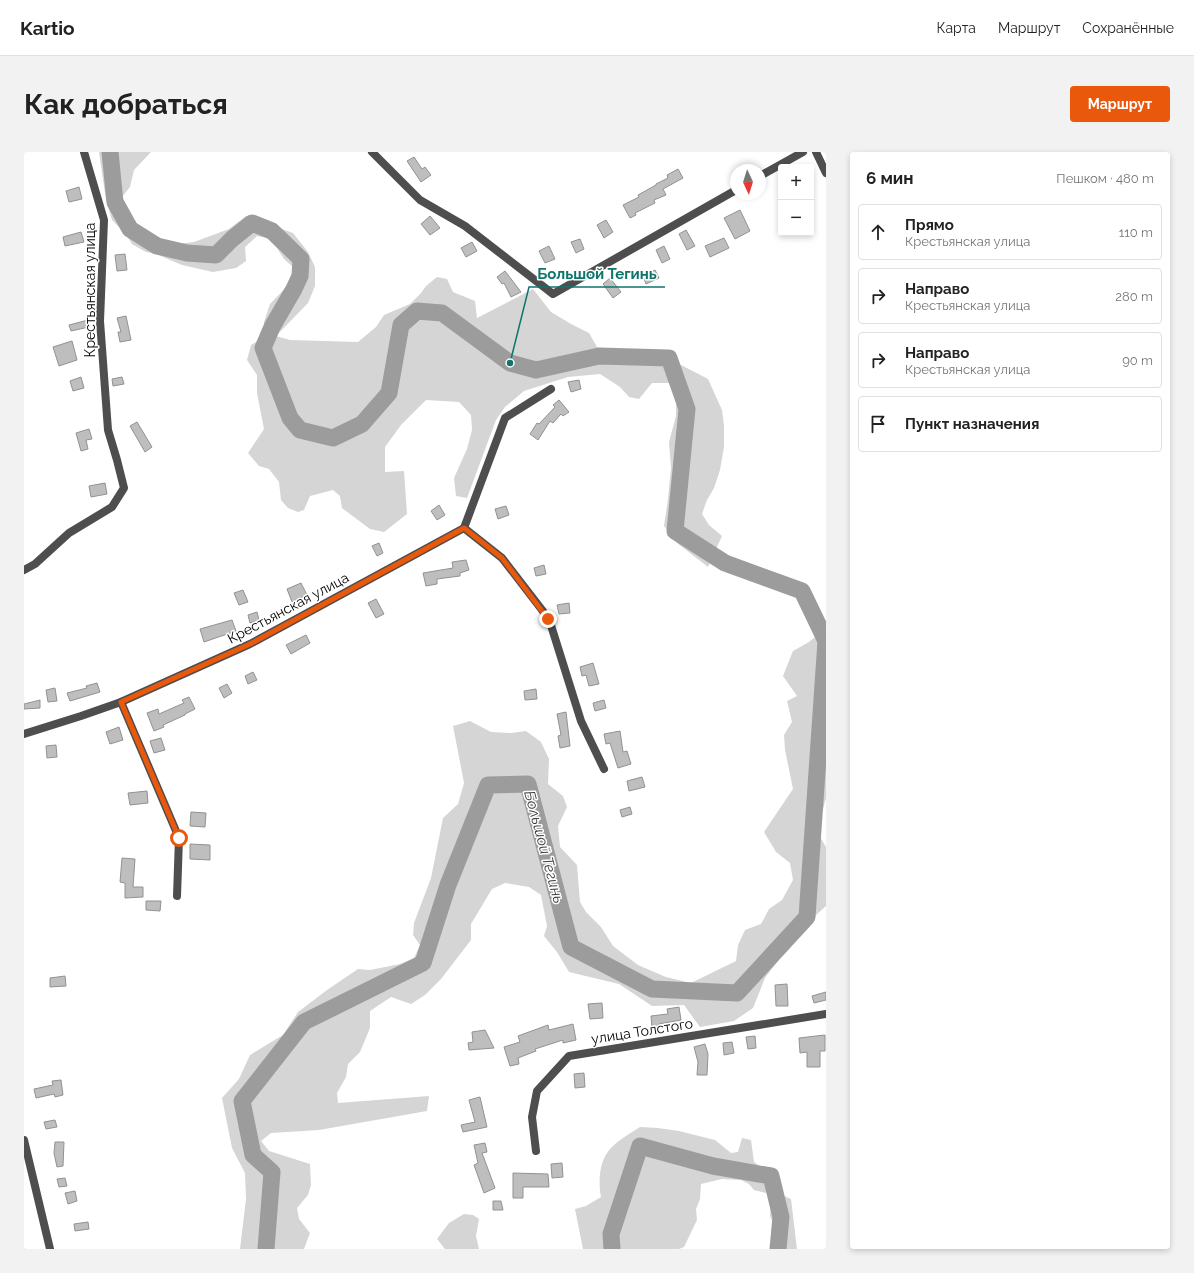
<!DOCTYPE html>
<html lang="ru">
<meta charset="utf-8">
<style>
body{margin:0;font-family:Raleway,sans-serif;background:#f2f2f2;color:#222}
.controls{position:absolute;right:12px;top:12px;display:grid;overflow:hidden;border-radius:4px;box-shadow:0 2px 6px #0003}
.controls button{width:36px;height:36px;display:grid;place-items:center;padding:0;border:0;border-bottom:1px solid #e0e0e0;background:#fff;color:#222;font:20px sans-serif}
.compass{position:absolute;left:706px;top:12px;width:36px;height:36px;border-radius:50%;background:#fff;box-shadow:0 2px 6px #0003;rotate:176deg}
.stop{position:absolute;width:12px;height:12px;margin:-9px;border:3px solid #ea580c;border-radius:50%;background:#fff}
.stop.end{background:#ea580c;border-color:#fff;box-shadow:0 1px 4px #0008}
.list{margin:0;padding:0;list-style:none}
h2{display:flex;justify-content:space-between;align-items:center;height:52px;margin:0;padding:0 16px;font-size:17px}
h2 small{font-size:13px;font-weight:400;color:#767676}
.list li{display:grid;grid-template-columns:26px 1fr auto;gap:12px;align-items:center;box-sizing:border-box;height:56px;margin:0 8px 8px;padding:0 8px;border:1px solid #e0e0e0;border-radius:4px}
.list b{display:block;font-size:15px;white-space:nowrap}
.list p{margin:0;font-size:13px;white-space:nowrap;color:#767676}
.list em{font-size:13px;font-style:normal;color:#767676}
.icon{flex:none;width:22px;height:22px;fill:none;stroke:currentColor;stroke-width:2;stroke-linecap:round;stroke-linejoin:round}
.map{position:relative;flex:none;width:802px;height:1097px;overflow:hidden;border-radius:4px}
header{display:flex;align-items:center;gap:24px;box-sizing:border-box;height:56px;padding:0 20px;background:#fff;border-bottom:1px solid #e0e0e0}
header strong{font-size:19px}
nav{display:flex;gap:22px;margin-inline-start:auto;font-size:14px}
.intro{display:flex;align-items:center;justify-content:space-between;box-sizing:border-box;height:96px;padding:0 24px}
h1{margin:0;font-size:28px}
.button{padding:10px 18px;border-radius:4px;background:#ea580c;color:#fff;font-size:14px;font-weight:700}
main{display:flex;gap:24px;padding:0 24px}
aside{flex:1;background:#fff;border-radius:4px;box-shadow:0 2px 6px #0003}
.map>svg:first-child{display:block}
.green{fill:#d5d5d5}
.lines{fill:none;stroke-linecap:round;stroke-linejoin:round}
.river{stroke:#9c9c9c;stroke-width:17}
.building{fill:#bebebe;stroke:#929292}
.minor{stroke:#4e4e4e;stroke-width:8}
.route{stroke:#ea580c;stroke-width:5}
.labels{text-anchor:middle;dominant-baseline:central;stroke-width:3;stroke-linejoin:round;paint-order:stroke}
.street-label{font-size:14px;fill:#000;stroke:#fff}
.water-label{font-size:15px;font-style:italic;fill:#3d3d3d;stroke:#fff}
.leader{fill:none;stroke:#0f766e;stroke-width:1.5}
.callout-dot{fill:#0f766e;stroke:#fff;stroke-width:1.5}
.callout-label{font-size:15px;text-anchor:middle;font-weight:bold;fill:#0f766e;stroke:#fff;stroke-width:3;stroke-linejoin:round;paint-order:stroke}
</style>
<header>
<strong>Kartio</strong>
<nav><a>Карта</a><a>Маршрут</a><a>Сохранённые</a></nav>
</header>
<div class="intro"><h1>Как добраться</h1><a class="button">Маршрут</a></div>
<main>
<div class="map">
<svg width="802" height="1097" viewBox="0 0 802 1097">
<rect width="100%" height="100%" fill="#fff"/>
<g class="green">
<path d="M75,0H127L110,18L106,35L98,45L116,77L147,93L170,90L205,77L222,64L269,81L284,100L291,115V134L284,151L252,184L266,188L334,190L352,175L360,163L386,152L397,141L402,134L413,125L423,127L429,140L451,149L453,166L509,137L527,160L547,172L565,181L573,195L612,213H657L684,227L698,258L700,274V295L696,318L690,336L683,348L678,362L685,373L698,384L684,415L653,391L640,374L644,347L647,316L645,290L652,264V246L645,231H628L615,247L605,245L596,235L576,222L544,225L500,239L481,255L472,268L443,346L432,344L430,326L443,297L448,278L447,263L435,250L402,248L377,273L361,295V320L380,319L383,362L360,380L346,377L318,356L316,344L309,338L286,344L280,358L274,360L264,356L257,348L255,330L245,317L235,314L224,301L240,277L233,241V223L223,208L227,193L245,182L240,170L246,152L266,131L269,115L260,107L253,96L243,86L233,84L221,95L222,109L212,116L189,120L158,113L132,102L122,100L108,92L101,81L88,68L82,48Z"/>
<path d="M802,476V646L793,680L802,695V754L792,763L756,806L741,826L729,856L710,869L676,875L660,853L628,854L595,832L545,820L533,800L520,784L523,774L517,743L505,735L481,731L468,737L447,772V788L417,827L401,843L387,852L367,845L346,859V876L336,900L324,912L322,925L313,941L314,951L405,944L403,959L295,978L247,981L237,989L245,999L286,1012L287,1033L284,1043L273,1056L275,1067L286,1081L280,1097H216L222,1047L221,1021L208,996L198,946L215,927L226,903L259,883L274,860L303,838L334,817L346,818L376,812L390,806L396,793L389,783L390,771L407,726L419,666L434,652L440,631L429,574L446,569L467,580L487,581L502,579L517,590L525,607L524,632L539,644L543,655L534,674L536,695L553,713L556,750L562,760L577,775L589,794L614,813L642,825L667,831L712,809L714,793L721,778L737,772L745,757L758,748L769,728L766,711L752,700L740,680L769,637L761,598L760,583L768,570L763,549L773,544L759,524L769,499L785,490Z"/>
<path d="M616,975L634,976L655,979L691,988L707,1001L714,1000L718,986L727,988L730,1010L744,1020L753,1024L756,1032L742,1041L730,1038L725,1032L717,1028L698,1027L677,1032L676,1047L672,1057L673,1068L660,1095L655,1097H559L551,1057L562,1054L577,1045C574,1029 575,1007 588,995C596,987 607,981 616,975Z"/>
<path d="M760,1044L767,1047L773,1097H749L752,1086L750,1073L746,1064L747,1051Z"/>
<path d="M440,1062L449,1063L455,1067L452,1084L455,1097H421L413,1087L425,1071Z"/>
</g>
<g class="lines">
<g class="river">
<path d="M86,0L91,50L106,77L133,94L163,101L192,103L208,87L228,71L248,79L277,107L276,124L270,137L248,175L239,196L266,266L276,278L309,286L338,272L365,241L377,173L393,159L418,161L486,211L512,218L575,204L645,206L663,257L651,379L701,411L778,439L802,489"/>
<path d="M242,1097L248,1020L229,1003L218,949L280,870L399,811L424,733L464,633L504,632L547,795L628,837L713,841L783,765L802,489"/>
<path d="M588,1097L587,1082L616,994L689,1014L747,1024L757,1065L754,1097"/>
</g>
</g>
<g class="building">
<path d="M390,5L398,17L401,15L407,23L397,30L383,9Z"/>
<path d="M654,17L659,26L639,37L642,43L630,48L631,51L611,61L612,63L606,66L599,53L615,45L614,43L632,33V32L644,26L643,23Z"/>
<path d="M55,35L58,47L45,50L42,39Z"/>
<path d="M716,58L726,79L711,87L700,66Z"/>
<path d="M406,64L416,76L406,83L397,72Z"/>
<path d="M582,68L589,80L580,86L573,73Z"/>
<path d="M662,78L671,94L663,98L655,82Z"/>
<path d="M57,80L60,90L41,94L39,85Z"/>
<path d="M700,86L705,96L686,105L681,94Z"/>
<path d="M556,87L560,97L552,101L547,90Z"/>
<path d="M448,90L453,99L442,105L437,96Z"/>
<path d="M525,94L531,107L521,111L515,99Z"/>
<path d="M640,94L646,107L638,111L632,98Z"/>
<path d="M101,102L103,118L93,119L91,103Z"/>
<path d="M631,118L635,126L622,132L619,124Z"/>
<path d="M481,119L497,140L487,145L480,131L478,132L473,125Z"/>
<path d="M586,126L597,140L589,146L579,132Z"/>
<path d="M102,164L107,188L96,190L94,180H97L93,166Z"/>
<path d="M64,168L65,175L47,179L45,173Z"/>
<path d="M48,189L53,208L35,214L29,195Z"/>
<path d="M57,225L60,236L49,239L46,229Z"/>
<path d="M98,225L100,232L89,234L88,227Z"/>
<path d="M555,228L557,237L547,240L544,230Z"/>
<path d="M535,248L545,260L539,264L537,262L529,271L526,269L514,288L506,282L513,271L515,272L531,255L529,253Z"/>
<path d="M113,270L128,295L121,300L106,274Z"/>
<path d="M65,277L68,287L62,288L64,297L57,299L52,281Z"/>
<path d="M81,331L83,342L67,345L65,334Z"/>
<path d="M415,353L421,363L413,368L407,359Z"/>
<path d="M482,354L485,363L474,367L471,357Z"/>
<path d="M355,391L359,401L353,404L348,394Z"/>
<path d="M442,408L445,418L436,421V424L413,427V432L402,434L399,421L429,416L428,410Z"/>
<path d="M520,413L522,422L512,424L510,416Z"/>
<path d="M277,431L283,443L268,450L263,437Z"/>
<path d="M219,438L224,450L215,453L210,441Z"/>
<path d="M352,447L360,462L352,466L344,451Z"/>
<path d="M545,451L546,461L535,462L533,453Z"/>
<path d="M233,460L235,468L226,471L224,463Z"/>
<path d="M208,468L212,479L180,490L176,477Z"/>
<path d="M282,483L286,491L267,502L262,493Z"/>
<path d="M569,511L575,532L565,534L562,523L558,524L556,515Z"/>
<path d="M229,520L233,528L224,532L221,524Z"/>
<path d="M73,531L76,540L46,549L43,541L63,536L62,534Z"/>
<path d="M203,532L208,541L200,546L195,536Z"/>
<path d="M31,536L33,549L24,550L22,538Z"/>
<path d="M512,537L513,547L501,548L500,539Z"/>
<path d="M165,545L171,557L161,562V563L139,573L140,575L130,579L123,561L134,557L135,562L160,551L158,548Z"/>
<path d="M16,548V556L0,557V552Z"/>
<path d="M580,548L582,556L571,559L569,551Z"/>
<path d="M542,560L546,594L536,596L534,584L537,583L533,562Z"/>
<path d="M95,575L99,588L86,592L82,580Z"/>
<path d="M596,579L599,600L603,599L607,612L594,616L586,591L582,592L580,582Z"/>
<path d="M137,586L141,598L130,601L126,589Z"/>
<path d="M32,593L33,605L23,606L22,594Z"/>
<path d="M618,625L621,635L605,639L603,629Z"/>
<path d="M123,639L124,651L106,653L104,641Z"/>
<path d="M606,655L608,662L598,665L596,658Z"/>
<path d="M167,660L182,661L181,675L166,674Z"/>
<path d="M166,692L186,693V708L166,707Z"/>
<path d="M98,706L111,707L109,735H119V745L101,746V731L96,730Z"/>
<path d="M122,749H137L136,759L122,758Z"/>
<path d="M41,824L42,834L26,835V826Z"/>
<path d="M763,832L764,854H752L751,833Z"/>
<path d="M802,840V848L790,851L788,844Z"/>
<path d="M578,851L579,866L566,867L564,852Z"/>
<path d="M655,855L657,868L635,872V876H628L627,864L644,862L643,857Z"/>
<path d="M549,872L552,888L539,891V888L511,897L512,899L494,906L495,912L486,914L480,895L496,890L494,884L524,873L525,878Z"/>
<path d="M461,878L470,896L445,898L444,891L449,890L448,880Z"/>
<path d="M801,883V899H796V915H783V900L776,901L775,886Z"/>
<path d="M731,884L732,896L724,897L722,885Z"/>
<path d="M708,890L710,901L700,903L699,891Z"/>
<path d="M681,892L684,902L683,923H673L674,910L670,895Z"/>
<path d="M560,921L561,935L551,936L550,922Z"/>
<path d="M37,928L39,943L31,945L30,942L12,946L10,937L29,933L28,929Z"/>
<path d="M456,945L463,975L439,980L437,973L451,970L445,948Z"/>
<path d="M31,968L33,975L22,977L20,970Z"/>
<path d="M31,990H40L39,1014L33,1015L30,1001Z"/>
<path d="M461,991L463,1000L458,1001L471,1036L460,1041L450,1013L454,1011L450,993Z"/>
<path d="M538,1011L539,1025L528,1026L527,1012Z"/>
<path d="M489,1021L524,1022L525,1035H499V1046H489Z"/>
<path d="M41,1026L43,1034L35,1035L33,1027Z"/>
<path d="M51,1039L53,1049L44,1052L41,1041Z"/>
<path d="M469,1049H477L479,1058H469Z"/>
<path d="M64,1070L65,1077L51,1079L50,1072Z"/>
</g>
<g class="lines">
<g class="minor">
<path d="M348,0L396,48L441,74L529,142L712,38"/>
<path d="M792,0L802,21"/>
<path d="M736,24L779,0"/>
<path d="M440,376L478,406L525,467L557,569L580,617"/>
<path d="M0,418L11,412L45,381L88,355L100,336L93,308L84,278L76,169L80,68L60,0"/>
<path d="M97,550L155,686L153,744"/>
<path d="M0,582L57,564L97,550L226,492L440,376L481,266L527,237"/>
<path d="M0,988L26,1097"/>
<path d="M512,999L508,965L513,939L545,904L802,862"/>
</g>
</g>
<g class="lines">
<path class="route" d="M155,686L97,550L226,492L440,376L478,406L524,467"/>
</g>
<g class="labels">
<g class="street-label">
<text transform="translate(66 138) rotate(-90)">Крестьянская улица</text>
<text transform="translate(264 456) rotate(-28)">Крестьянская улица</text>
<text transform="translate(618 879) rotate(-9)">улица Толстого</text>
</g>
<g class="water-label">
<text transform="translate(520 695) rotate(75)">Большой Тегинь</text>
</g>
</g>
<path class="leader" d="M486 211L505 135H641"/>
<circle class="callout-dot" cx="486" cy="211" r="4"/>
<g class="callout-label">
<text x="573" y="127">Большой Тегинь</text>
</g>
</svg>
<div class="controls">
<button>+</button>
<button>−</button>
</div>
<svg class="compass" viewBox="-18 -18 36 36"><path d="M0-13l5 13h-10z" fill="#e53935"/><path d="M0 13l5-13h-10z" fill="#767676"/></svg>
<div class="stop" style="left:155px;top:686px"></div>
<div class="stop end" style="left:524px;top:467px"></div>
</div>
<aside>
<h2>6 мин<small>Пешком · 480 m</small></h2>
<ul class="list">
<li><svg class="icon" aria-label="ahead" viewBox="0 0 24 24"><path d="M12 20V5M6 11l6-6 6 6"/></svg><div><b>Прямо</b><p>Крестьянская улица</p></div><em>110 m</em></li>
<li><svg class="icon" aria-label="right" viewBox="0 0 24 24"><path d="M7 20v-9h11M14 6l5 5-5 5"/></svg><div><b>Направо</b><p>Крестьянская улица</p></div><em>280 m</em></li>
<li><svg class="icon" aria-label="right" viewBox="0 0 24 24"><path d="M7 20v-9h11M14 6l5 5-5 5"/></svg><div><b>Направо</b><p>Крестьянская улица</p></div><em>90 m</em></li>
<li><svg class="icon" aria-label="arrive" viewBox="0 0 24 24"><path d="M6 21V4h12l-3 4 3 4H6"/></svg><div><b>Пункт назначения</b></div></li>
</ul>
</aside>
</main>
